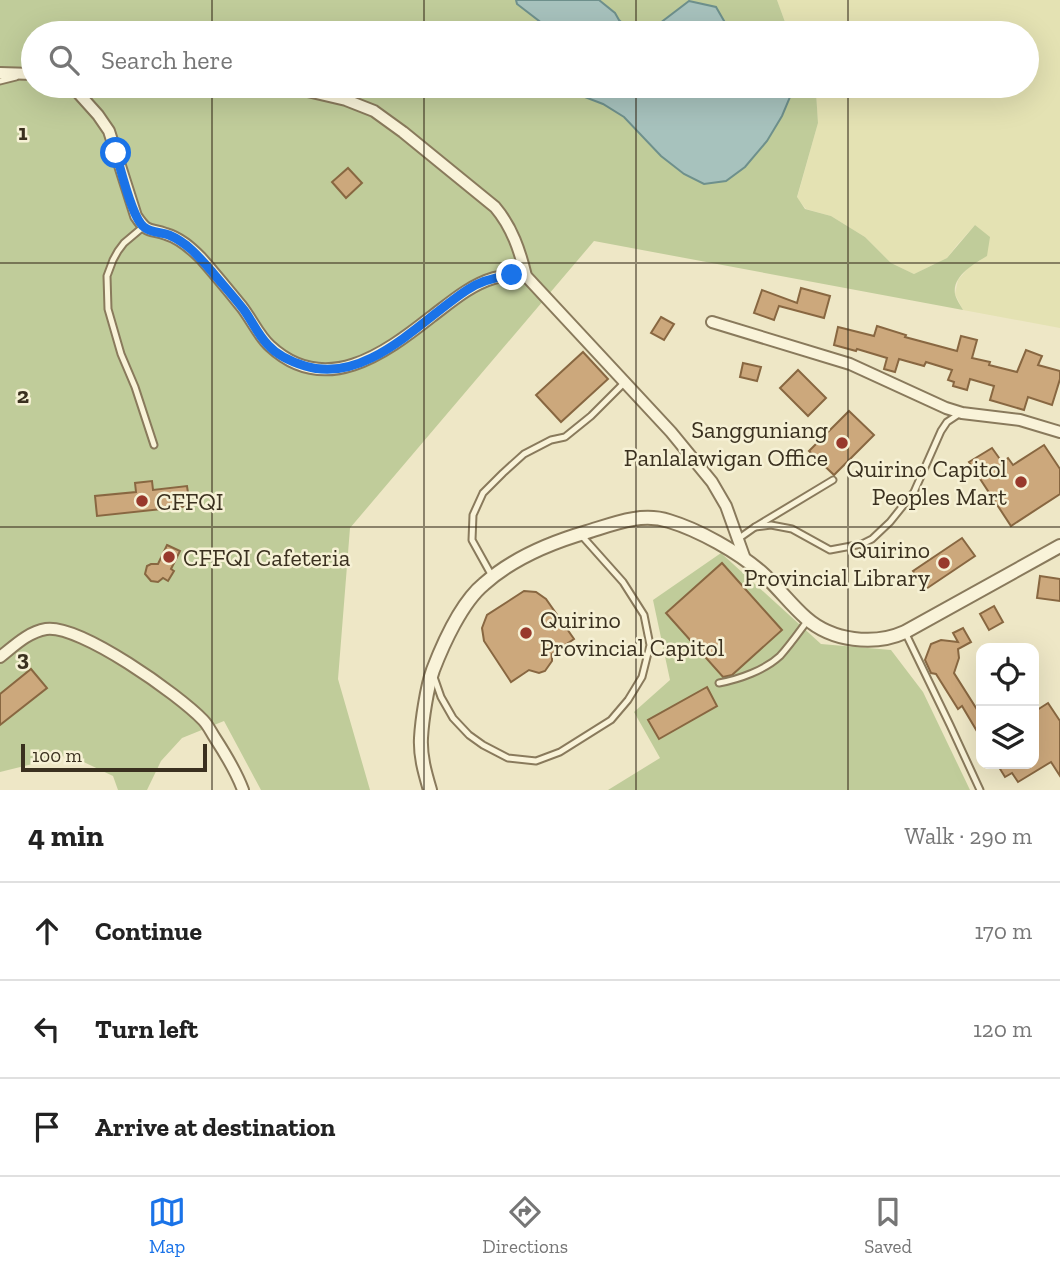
<!DOCTYPE html>
<meta charset="utf-8">
<style>
body{margin:0;font-family:"Zilla Slab",serif;background:#f2f2f2;color:#222}
.controls{position:absolute;right:21px;bottom:21px;display:grid;overflow:hidden;border-radius:14px;box-shadow:0 7px 28px #0002}
.controls button{width:63px;height:63px;display:grid;place-items:center;padding:0;border:0;border-bottom:2px solid #e0e0e0;background:#fff;color:#222;font:35px sans-serif}
.scale{position:absolute;left:21px;bottom:18px;width:186px;box-sizing:border-box;padding-left:7px;border:4px solid #3a301f;border-top:0;font-size:19px;line-height:24px;white-space:nowrap;color:#3a301f;-webkit-text-stroke:5px #f6f1d5;paint-order:stroke}
.stop{position:absolute;width:21px;height:21px;margin:-16px;border:5px solid #1a73e8;border-radius:50%;background:#fff}
.stop.end{background:#1a73e8;border-color:#fff;box-shadow:0 2px 7px #0008}
.list{margin:0;padding:0;list-style:none}
h2{display:flex;justify-content:space-between;align-items:center;height:91px;margin:0;padding:0 28px;font-size:30px}
h2 small{font-size:23px;font-weight:400;color:#767676}
.list li{display:grid;grid-template-columns:46px 1fr auto;gap:21px;align-items:center;box-sizing:border-box;height:98px;padding:0 28px;border-top:2px solid #e0e0e0}
.list b{display:block;font-size:26px;white-space:nowrap}
.list em{font-size:23px;font-style:normal;color:#767676}
.icon{flex:none;width:38px;height:38px;fill:none;stroke:currentColor;stroke-width:2;stroke-linecap:round;stroke-linejoin:round}
.map{position:relative;flex:none;width:1060px;height:790px;overflow:hidden}
.search{position:absolute;background:#fff;box-shadow:0 7px 28px #0002;left:21px;right:21px;top:21px;height:77px;display:flex;align-items:center;gap:18px;box-sizing:border-box;padding:0 24px;border-radius:38px;color:#767676;font-size:26px}
.sheet{height:385px;background:#fff}
nav{display:flex;justify-content:space-around;align-items:center;box-sizing:border-box;height:98px;border-top:2px solid #e0e0e0;background:#fff;font-size:19px;color:#767676}
nav a{display:grid;justify-items:center;gap:4px}
nav .on{color:#1a73e8}
.map>svg:first-child{display:block}
.farmland{fill:#e4e2b3}
.green{fill:#c0cc9a}
.water{fill:#a7c2bd;stroke:#6e908c;stroke-width:2}
.building{fill:#cca87c;stroke:#886741;stroke-width:2}
.lines{fill:none;stroke-linecap:round;stroke-linejoin:round}
.service-casing{stroke:#897a5c;stroke-width:9}
.minor-casing{stroke:#897a5c;stroke-width:14}
.tertiary-casing{stroke:#897a5c;stroke-width:16}
.service{stroke:#f9f3d9;stroke-width:5}
.minor{stroke:#f9f3d9;stroke-width:10}
.tertiary{stroke:#f9f3d9;stroke-width:12}
.route{stroke:#1a73e8;stroke-width:9}
.grid{fill:none;stroke:#3a301f;stroke-width:2;stroke-opacity:0.55}
.poi-dot{fill:#98392c;stroke:#f6f1d5;stroke-width:2.5}
.labels{text-anchor:middle;dominant-baseline:central;stroke-width:5;stroke-linejoin:round;paint-order:stroke}
.poi-label{font-size:24px;fill:#3a301f;stroke:#f6f1d5;text-anchor:end}
.grid-label{font-size:23px;text-anchor:middle;font-weight:bold;fill:#3a301f;stroke:#f6f1d5;stroke-width:5;stroke-linejoin:round;paint-order:stroke}
</style>
<div class="map">
<svg width="1060" height="790" viewBox="0 0 1060 790">
<rect width="100%" height="100%" fill="#eee7c6"/>
<path class="farmland" d="M777,0H1060V328L963,310L955,294L958,280L969,267L987,256L975,225L957,245L947,258L914,274L891,263L865,237L831,216L806,209L797,198L818,123L816,92L813,86H1027V33H789Z"/>
<g class="green">
<path d="M0,0H777L789,33H33V86H813L816,92L818,123L797,197L805,209L831,216L865,237L891,263L914,274L947,258L975,225L990,237L987,256C974,264 952,276 955,294C956,299 961,306 963,310L594,241L350,528L338,679L370,790H261L224,721L182,738L161,761L147,790H118L113,776L69,755L0,772Z"/>
<path d="M721,553L821,644L891,650L923,692L970,790H608L660,758L634,712L670,680L653,600Z"/>
</g>
<g class="water">
<path d="M516,0H599L615,13L619,20L633,33H549L543,24L517,4Z"/>
<path d="M689,1L716,7L731,33H647Z"/>
<path d="M576,86H792L790,97L782,116L767,141L745,167L726,181L704,184L684,174L661,156L624,117L603,104L582,96Z"/>
</g>
<g class="building">
<path d="M348,168L362,183L346,198L332,182Z"/>
<path d="M801,288L830,296L824,318L779,306L774,320L754,313L762,290L797,303Z"/>
<path d="M661,317L674,324L664,340L651,333Z"/>
<path d="M877,326L906,335L905,337L957,351L961,336L977,340L972,358L990,362L989,365L1017,372L1026,350L1042,356L1038,365L1060,371V379L1052,405L1028,397L1024,410L990,400L994,386L970,379L967,390L953,386L954,382L948,380L952,370L926,362L924,366L899,359L895,372L884,369L887,358L857,349L856,351L834,345L838,327L874,336Z"/>
<path d="M583,352L608,379L561,422L536,395Z"/>
<path d="M743,363L761,367L757,381L740,377Z"/>
<path d="M798,370L826,398L808,416L780,388Z"/>
<path d="M849,411L874,435L834,475L809,451Z"/>
<path d="M1044,445L1060,469V494L1011,526L969,462L992,448L1002,462L1008,458L1013,465Z"/>
<path d="M152,481L153,490L187,486L190,506L97,516L95,496L136,492L135,483Z"/>
<path d="M962,538L975,556L926,589L913,571Z"/>
<path d="M167,545L180,551L171,569L174,571L168,581L163,578L158,582L151,581L145,574L147,566L151,564H158Z"/>
<path d="M722,563L782,630L732,675L723,677L666,613Z"/>
<path d="M1040,576L1060,579V601L1037,598Z"/>
<path d="M524,591L536,592L546,599L574,639L552,654V661L545,671L539,673L529,670L511,682L484,641L482,628L487,615Z"/>
<path d="M994,606L1003,622L989,630L980,614Z"/>
<path d="M963,628L971,642L958,649L959,658L954,673L978,711L981,709V738L962,706L958,709L936,674L931,673L925,660L931,644L941,640L958,642L953,633Z"/>
<path d="M31,669L47,688L0,725V694Z"/>
<path d="M707,687L717,706L659,739L648,720Z"/>
<path d="M1048,703L1060,721V776L1051,762L1018,782L1012,773L1005,777L997,764H1034V712Z"/>
</g>
<g class="lines">
<defs>
<g id="service">
<path d="M0,81L16,77"/>
<path d="M143,227L124,243L118,251L113,260L107,276L108,309L121,354L135,387L154,445"/>
<path d="M755,527L771,525L792,529L830,550L862,544L872,539L890,522L914,492L941,431L947,422L959,414"/>
<path d="M738,539L755,527L833,480"/>
<path d="M492,576L472,540L473,515L483,493L503,473L524,454L551,440L565,437L591,416L625,382"/>
<path d="M905,632L950,725L980,790"/>
<path d="M434,677L441,697L453,718L469,735L483,745L508,758L536,761L560,752L611,720L628,700L642,677L650,645L644,615L623,582L582,536"/>
<path d="M719,683C740,679 765,670 780,656C790,645 799,632 808,620"/>
</g>
<g id="minor">
<path d="M0,73L33,74"/>
<path d="M72,86L98,115L109,131L136,216C148,234 149,228 166,234C180,238 191,248 201,258C215,274 229,291 242,307C252,320 259,336 270,346C325,397 384,354 431,317C451,302 470,285 494,278C505,275 515,276 526,276"/>
<path d="M286,86L346,100L374,111L403,132L495,207C512,227 520,251 526,276L671,432L712,482L726,506L745,559"/>
<path d="M712,322L850,364L946,408L962,413L1020,420L1060,432"/>
<path d="M0,657C14,646 28,632 46,629C80,624 179,695 203,720C208,725 211,732 215,738C226,755 236,771 243,790"/>
</g>
<path id="tertiary" d="M430,790C425,773 420,756 421,738C422,720 427,687 433,670C443,644 462,602 484,584C513,558 549,543 587,532C613,524 641,512 669,521C699,530 738,552 761,572C777,586 790,604 806,618C832,641 874,646 905,632L1060,546"/>
</defs>
<use href="#service" class="service-casing"/>
<use href="#minor" class="minor-casing"/>
<use href="#tertiary" class="tertiary-casing"/>
<use href="#service" class="service"/>
<use href="#minor" class="minor"/>
<use href="#tertiary" class="tertiary"/>
</g>
<g class="lines">
<path class="route" d="M116,153C121,170 132,218 144,227C151,233 161,232 169,235C188,243 200,258 213,273C223,285 234,297 244,310C252,321 258,335 268,345C277,355 292,362 305,366C366,385 421,320 467,290C480,281 496,277 512,275"/>
</g>
<path class="grid" d="M212,0V33M424,0V33M636,0V33M848,0V33M212,86V790M424,86V790M636,86V790M848,86V790M0,263H1060M0,527H1060"/>
<g class="poi-dot">
<circle cx="842" cy="443" r="7"/>
<circle cx="1021" cy="482" r="7"/>
<circle cx="142" cy="501" r="7"/>
<circle cx="169" cy="557" r="7"/>
<circle cx="944" cy="563" r="7"/>
<circle cx="526" cy="633" r="7"/>
</g>
<g class="labels">
<g class="poi-label">
<text x="828" y="429">Sangguniang<tspan x="828" dy="28">Panlalawigan Office</tspan></text>
<text x="1007" y="468">Quirino Capitol<tspan x="1007" dy="28">Peoples Mart</tspan></text>
<text x="156" y="501" text-anchor="start">CFFQI</text>
<text x="930" y="549">Quirino<tspan x="930" dy="28">Provincial Library</tspan></text>
<text x="183" y="557" text-anchor="start">CFFQI Cafeteria</text>
<text x="540" y="619" text-anchor="start">Quirino<tspan x="540" dy="28">Provincial Capitol</tspan></text>
</g>
</g>
<g class="grid-label">
<text x="23" y="140">1</text>
<text x="23" y="403">2</text>
<text x="23" y="666">3</text>
</g>
</svg>
<div class="controls">
<button><svg class="icon" aria-label="locate" viewBox="0 0 24 24"><circle cx="12" cy="12" r="6"/><path d="M12 2v4M12 18v4M2 12h4M18 12h4"/></svg></button>
<button><svg class="icon" aria-label="layers" viewBox="0 0 24 24"><path d="M12 4l9 5-9 5-9-5zM3 14l9 5 9-5"/></svg></button>
</div>
<div class="scale">100 m</div>
<div class="stop" style="left:116px;top:153px"></div>
<div class="stop end" style="left:512px;top:275px"></div>
<div class="search"><svg class="icon" aria-label="search" viewBox="0 0 24 24"><circle cx="10" cy="10" r="6"/><path d="M15 15l6 6"/></svg>Search here</div>
</div>
<section class="sheet">
<h2>4 min<small>Walk · 290 m</small></h2>
<ul class="list">
<li><svg class="icon" aria-label="ahead" viewBox="0 0 24 24"><path d="M12 20V5M6 11l6-6 6 6"/></svg><div><b>Continue</b></div><em>170 m</em></li>
<li><svg class="icon" aria-label="left" viewBox="0 0 24 24"><path d="M17 20v-9H6M10 6l-5 5 5 5"/></svg><div><b>Turn left</b></div><em>120 m</em></li>
<li><svg class="icon" aria-label="arrive" viewBox="0 0 24 24"><path d="M6 21V4h12l-3 4 3 4H6"/></svg><div><b>Arrive at destination</b></div></li>
</ul>
</section>
<nav>
<a class="on"><svg class="icon" aria-label="map" viewBox="0 0 24 24"><path d="M3 6l6-2 6 2 6-2v14l-6 2-6-2-6 2zM9 4v14M15 6v14"/></svg>Map</a>
<a><svg class="icon" aria-label="directions" viewBox="0 0 24 24"><path d="M12 3l9 9-9 9-9-9zM9 14v-3h6M13 9l2 2-2 2"/></svg>Directions</a>
<a><svg class="icon" aria-label="saved" viewBox="0 0 24 24"><path d="M7 4h10v16l-5-4-5 4z"/></svg>Saved</a>
</nav>
